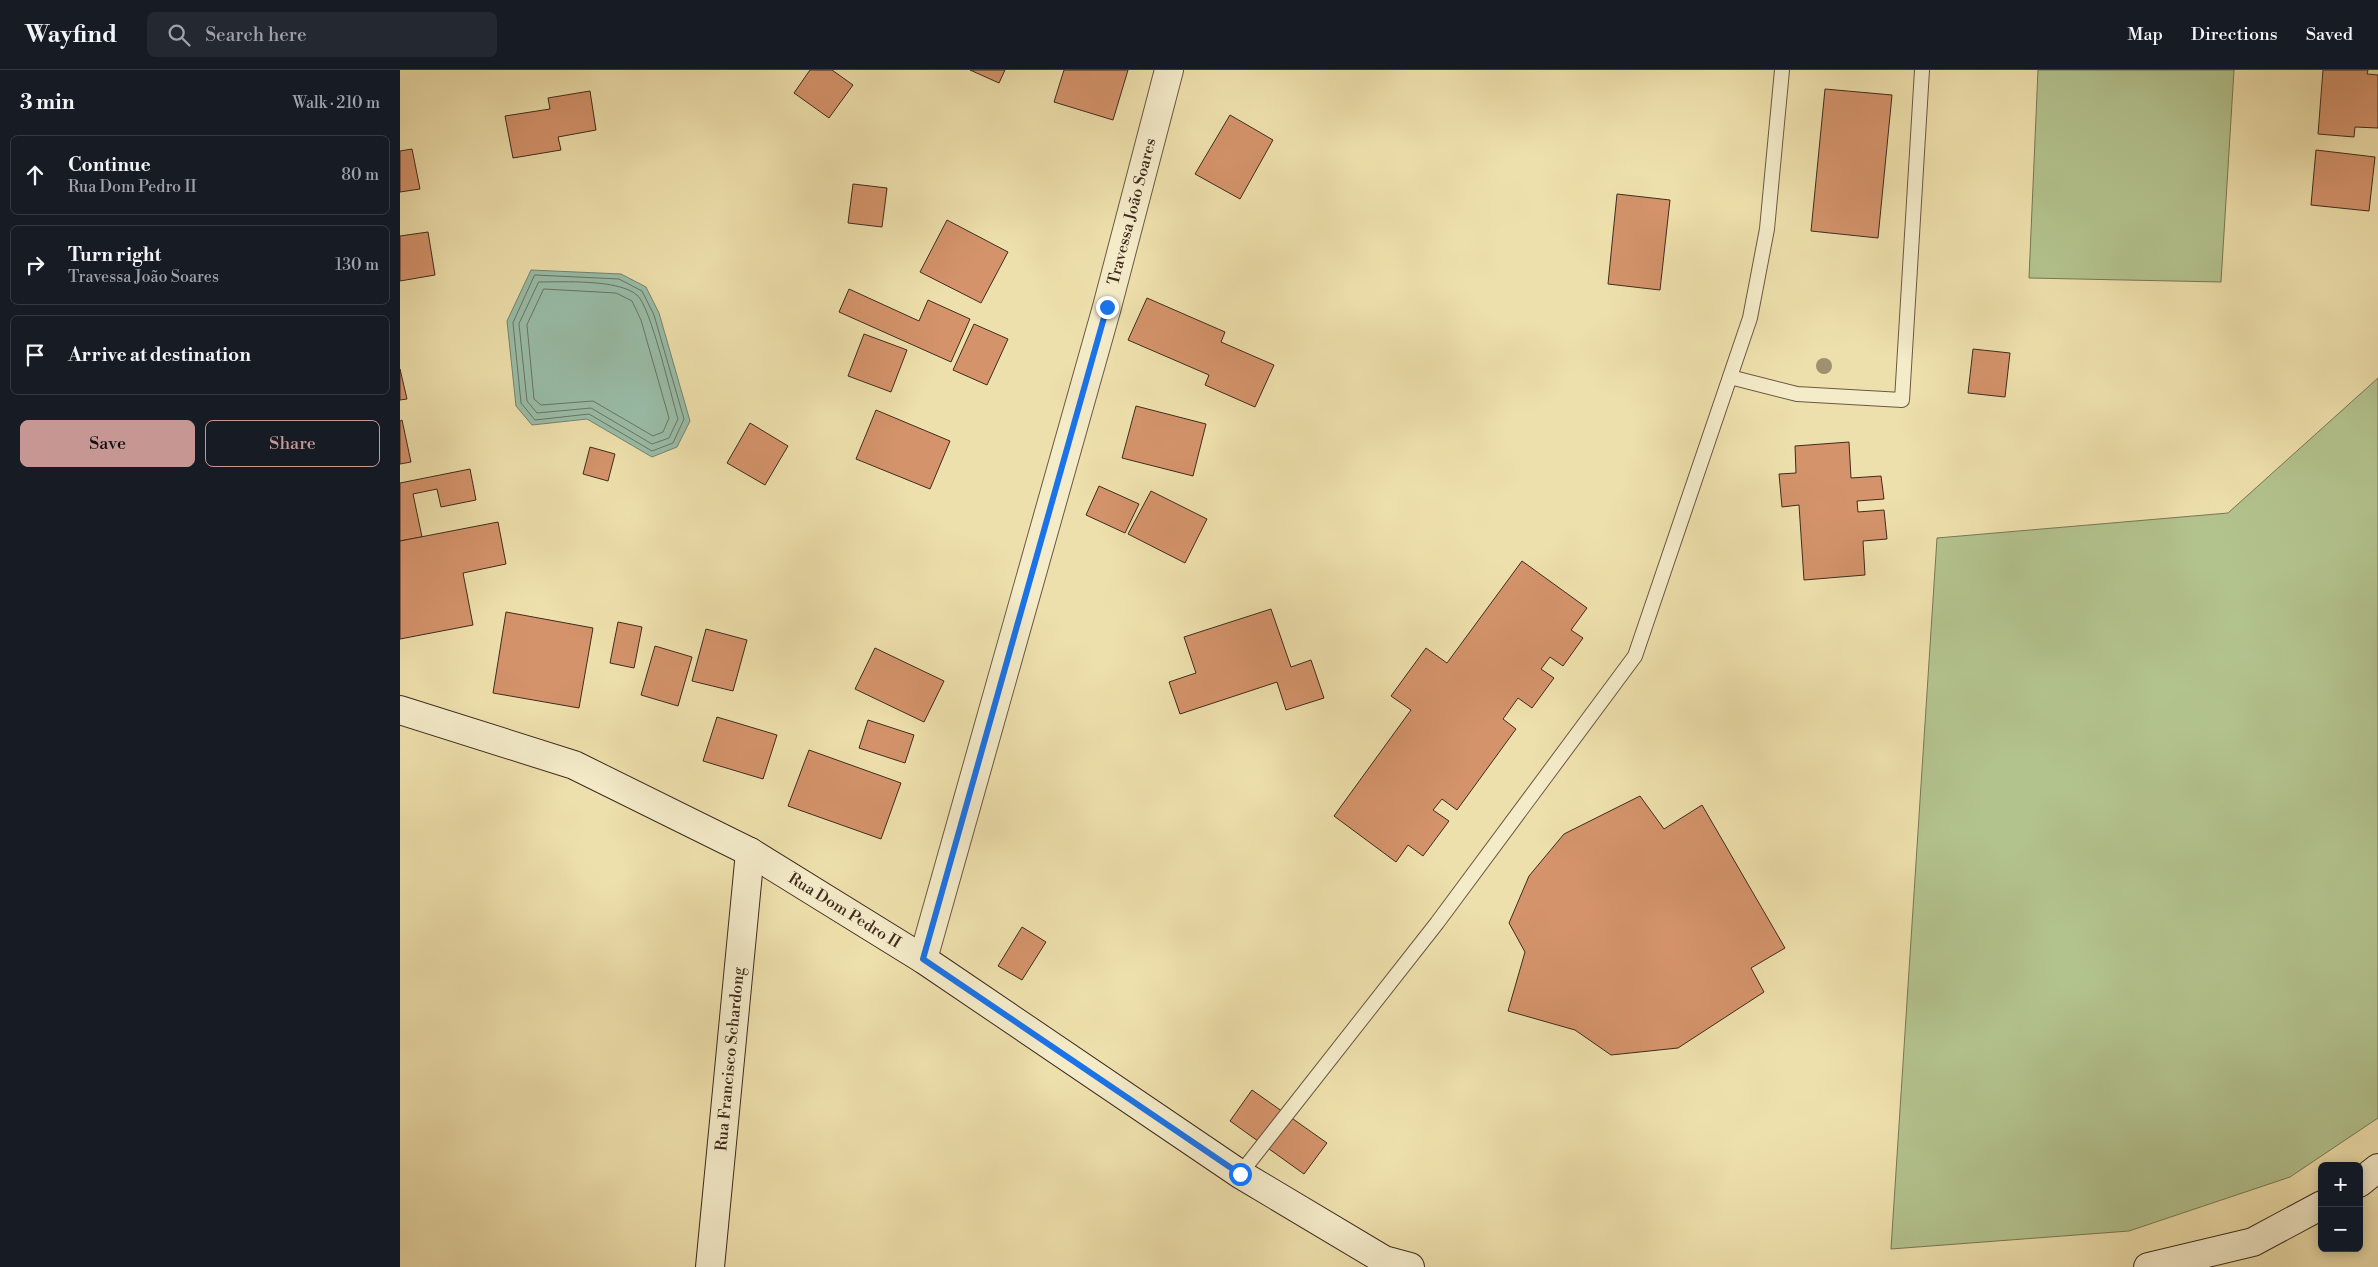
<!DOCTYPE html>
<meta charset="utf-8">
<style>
body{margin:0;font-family:"Libre Bodoni",serif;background:#242831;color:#f1f3f6}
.controls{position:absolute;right:15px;bottom:15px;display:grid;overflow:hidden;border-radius:8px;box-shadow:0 2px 12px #0003}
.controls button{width:45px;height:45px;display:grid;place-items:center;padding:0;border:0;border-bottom:1px solid #363941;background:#171b24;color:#f1f3f6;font:25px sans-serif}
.stop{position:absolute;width:15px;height:15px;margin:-11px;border:4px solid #1a73e8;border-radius:50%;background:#fff}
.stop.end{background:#1a73e8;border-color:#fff;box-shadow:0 1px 5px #0008}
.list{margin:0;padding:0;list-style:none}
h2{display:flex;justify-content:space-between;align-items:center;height:65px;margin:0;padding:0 20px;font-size:21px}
h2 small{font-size:16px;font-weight:400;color:#9ea1a6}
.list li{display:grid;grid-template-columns:32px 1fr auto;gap:15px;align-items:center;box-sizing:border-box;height:80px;margin:0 10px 10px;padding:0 10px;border:1px solid #363941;border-radius:8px}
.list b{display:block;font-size:19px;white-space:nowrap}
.list p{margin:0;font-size:16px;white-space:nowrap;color:#9ea1a6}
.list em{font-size:16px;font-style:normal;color:#9ea1a6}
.actions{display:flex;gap:10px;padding:15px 20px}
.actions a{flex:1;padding:11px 0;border:1px solid #c59692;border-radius:8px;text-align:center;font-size:18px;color:#c59692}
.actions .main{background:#c59692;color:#111}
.icon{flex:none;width:28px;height:28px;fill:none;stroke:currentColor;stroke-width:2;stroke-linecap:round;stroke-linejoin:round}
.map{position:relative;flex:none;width:1978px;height:1197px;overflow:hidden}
header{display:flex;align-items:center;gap:30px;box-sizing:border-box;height:70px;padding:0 25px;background:#171b24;border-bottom:1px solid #363941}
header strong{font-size:24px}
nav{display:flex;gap:28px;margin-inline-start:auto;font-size:18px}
.search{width:350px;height:45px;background:#242831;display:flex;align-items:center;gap:12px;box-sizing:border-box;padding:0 18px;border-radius:8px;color:#9ea1a6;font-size:19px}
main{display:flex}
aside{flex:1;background:#171b24}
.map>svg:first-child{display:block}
.green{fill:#b3c38e;stroke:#797756}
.water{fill:#99bda8;stroke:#758371}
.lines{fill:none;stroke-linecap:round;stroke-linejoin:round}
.shore{stroke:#6c7464;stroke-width:1}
.building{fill:#d4936b;stroke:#3f2b1f}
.lane-casing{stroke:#6b5842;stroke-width:16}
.street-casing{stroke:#6b5842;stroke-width:30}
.secondary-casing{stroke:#3f2b1f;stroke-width:30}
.lane{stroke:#f4ebc9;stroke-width:14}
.street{stroke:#f4ebc9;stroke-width:28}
.secondary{stroke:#f4ebc9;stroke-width:28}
.tree{fill:#9e916e}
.route{stroke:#1a73e8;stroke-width:6}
.labels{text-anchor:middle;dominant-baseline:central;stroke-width:4.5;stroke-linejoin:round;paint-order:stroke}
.street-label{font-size:16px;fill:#3f2b1f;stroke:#f4ebc9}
</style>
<header>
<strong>Wayfind</strong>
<div class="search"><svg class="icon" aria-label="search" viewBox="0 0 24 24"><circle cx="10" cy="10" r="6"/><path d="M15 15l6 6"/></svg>Search here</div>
<nav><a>Map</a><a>Directions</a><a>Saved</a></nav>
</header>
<main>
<aside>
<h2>3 min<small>Walk · 210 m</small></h2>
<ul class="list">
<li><svg class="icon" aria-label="ahead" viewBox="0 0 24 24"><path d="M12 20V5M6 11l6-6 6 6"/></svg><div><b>Continue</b><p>Rua Dom Pedro II</p></div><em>80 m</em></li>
<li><svg class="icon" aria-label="right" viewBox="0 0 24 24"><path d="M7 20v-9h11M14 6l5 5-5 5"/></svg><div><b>Turn right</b><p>Travessa João Soares</p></div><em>130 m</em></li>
<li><svg class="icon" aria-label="arrive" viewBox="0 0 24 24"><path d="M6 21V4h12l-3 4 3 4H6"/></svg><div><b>Arrive at destination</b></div></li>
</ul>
<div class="actions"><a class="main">Save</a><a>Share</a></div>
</aside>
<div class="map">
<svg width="1978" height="1197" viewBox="0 0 1978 1197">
<rect width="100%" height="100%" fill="#eee0ac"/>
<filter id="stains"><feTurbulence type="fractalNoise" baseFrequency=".004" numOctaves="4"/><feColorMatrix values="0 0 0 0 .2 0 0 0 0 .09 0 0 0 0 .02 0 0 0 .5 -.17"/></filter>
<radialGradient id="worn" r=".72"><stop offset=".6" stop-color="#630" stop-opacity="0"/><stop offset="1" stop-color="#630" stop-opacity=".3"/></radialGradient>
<g class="green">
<path d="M1638,0H1834L1821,212L1629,208Z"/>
<path d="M1978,308V1048L1890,1107L1729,1161L1491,1179L1537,468L1828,443Z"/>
</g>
<path class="water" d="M131,200L221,204L246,217L259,243L290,351L277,377L252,387L187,349L132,355L116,336L107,251Z"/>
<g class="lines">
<g class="shore">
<path d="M135,205L219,209L242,221L254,245L284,349L273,373L252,381L189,344L135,350L121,333L113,253Z"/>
<path d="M139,212C163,212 218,209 237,225C251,237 271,326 278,349L269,368L252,374L191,338L137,343L127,331L119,254Z"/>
<path d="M144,219L216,223L232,231L241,250L269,348L263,362L253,366L193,331L141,335L134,329L127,255Z"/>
</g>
</g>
<g class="building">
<path d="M410,0H432L453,15L429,48L394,23Z"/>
<path d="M570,0H605L599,13Z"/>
<path d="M664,0H728L713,50L654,32Z"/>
<path d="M1923,0H1968L1967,4L1978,5V58L1955,57L1954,67L1918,64Z"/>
<path d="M1425,19L1492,25L1478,168L1411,161Z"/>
<path d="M190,21L196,60L158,67L161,80L113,88L105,46L150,39L148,28Z"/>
<path d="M830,45L873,70L840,129L795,104Z"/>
<path d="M12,79L20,119L0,122V81Z"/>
<path d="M1916,80L1975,87L1969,141L1911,135Z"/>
<path d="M453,114L487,118L482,157L448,153Z"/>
<path d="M1217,124L1270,130L1260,220L1208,214Z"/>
<path d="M547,150L608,182L581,233L520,202Z"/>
<path d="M28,162L35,205L0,211V166Z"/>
<path d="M449,219L519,251L528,230L570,249L551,292L439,242Z"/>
<path d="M747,228L825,262L821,272L874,295L855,337L805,315L809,305L728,270Z"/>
<path d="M574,254L608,269L587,315L553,300Z"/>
<path d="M464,264L507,280L491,322L448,306Z"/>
<path d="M1573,279L1610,283L1605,327L1568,323Z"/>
<path d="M0,299L7,329L0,330Z"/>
<path d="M736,336L806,354L793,406L722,388Z"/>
<path d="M476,340L550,371L530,419L456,389Z"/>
<path d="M2,350L11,392L0,394V351Z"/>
<path d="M350,353L388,376L365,415L327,393Z"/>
<path d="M1449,372L1451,408L1481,406L1484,429L1457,431L1458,442L1484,440L1487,469L1463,471L1465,505L1404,510L1399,435L1382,437L1379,404L1396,403L1395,376Z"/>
<path d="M190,377L215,384L208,411L183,404Z"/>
<path d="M70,399L76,430L41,437L37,419L13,424L22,467L0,471V413Z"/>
<path d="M699,416L739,434L725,463L686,445Z"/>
<path d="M751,421L807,449L785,493L728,464Z"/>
<path d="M98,452L106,494L63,503L73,555L0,569V471Z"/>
<path d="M1122,491L1187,538L1171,560L1183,568L1163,596L1150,587L1141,599L1154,608L1132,638L1118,628L1103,649L1116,659L1057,740L1042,729L1033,740L1049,751L1023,786L1008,775L996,792L934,746L1011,640L991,626L1026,578L1047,593Z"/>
<path d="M871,539L891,597L911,590L924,628L886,640L877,612L780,644L769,612L796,603L784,567Z"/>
<path d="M106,542L193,558L179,638L93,623Z"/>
<path d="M218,552L242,557L234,598L210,593Z"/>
<path d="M306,559L347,570L333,621L292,611Z"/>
<path d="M255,576L292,587L278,636L241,625Z"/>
<path d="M475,578L544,611L524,652L455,619Z"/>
<path d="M317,647L377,665L363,709L303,691Z"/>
<path d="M468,650L514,665L505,693L459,678Z"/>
<path d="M409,680L501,713L481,769L388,736Z"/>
<path d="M1240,726L1264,759L1302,735L1385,878L1351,898L1364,922L1278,978L1211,985L1175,960L1108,941L1125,882L1109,853L1129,806L1164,764Z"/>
<path d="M622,857L646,872L622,910L598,896Z"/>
<path d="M852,1020L927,1073L904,1104L830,1051Z"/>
</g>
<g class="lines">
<defs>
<g id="lane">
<path d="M1330,307L1397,324L1502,330L1522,0"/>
<path d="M840,1104L1037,853L1235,586L1350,248L1367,159L1382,0"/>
</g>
<g id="street">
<path id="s1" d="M523,889L707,237L769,0"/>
</g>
<g id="secondary">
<path id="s2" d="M0,640L174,695L350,782L523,889L840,1104L984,1190L1010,1197"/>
<path d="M1959,1113L1978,1098"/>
<path id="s3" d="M310,1197L350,782"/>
<path d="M1748,1197L1853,1172L1922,1135"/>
</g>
</defs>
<use href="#lane" class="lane-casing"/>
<use href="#street" class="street-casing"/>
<use href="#secondary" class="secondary-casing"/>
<use href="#lane" class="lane"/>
<use href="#street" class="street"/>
<use href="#secondary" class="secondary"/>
</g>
<circle class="tree" cx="1424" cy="296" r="8"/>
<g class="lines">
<path class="route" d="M707,237L523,889L840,1104"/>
</g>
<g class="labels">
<g class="street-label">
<text stroke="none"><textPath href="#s1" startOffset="776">Travessa João Soares</textPath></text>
<text stroke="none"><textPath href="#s2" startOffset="490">Rua Dom Pedro II</textPath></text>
<text stroke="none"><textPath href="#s3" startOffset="209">Rua Francisco Schardong</textPath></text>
</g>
</g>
<rect width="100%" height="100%" filter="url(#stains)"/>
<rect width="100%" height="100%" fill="url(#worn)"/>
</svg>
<div class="controls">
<button>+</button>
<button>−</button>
</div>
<div class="stop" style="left:840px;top:1104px"></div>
<div class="stop end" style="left:707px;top:237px"></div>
</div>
</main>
